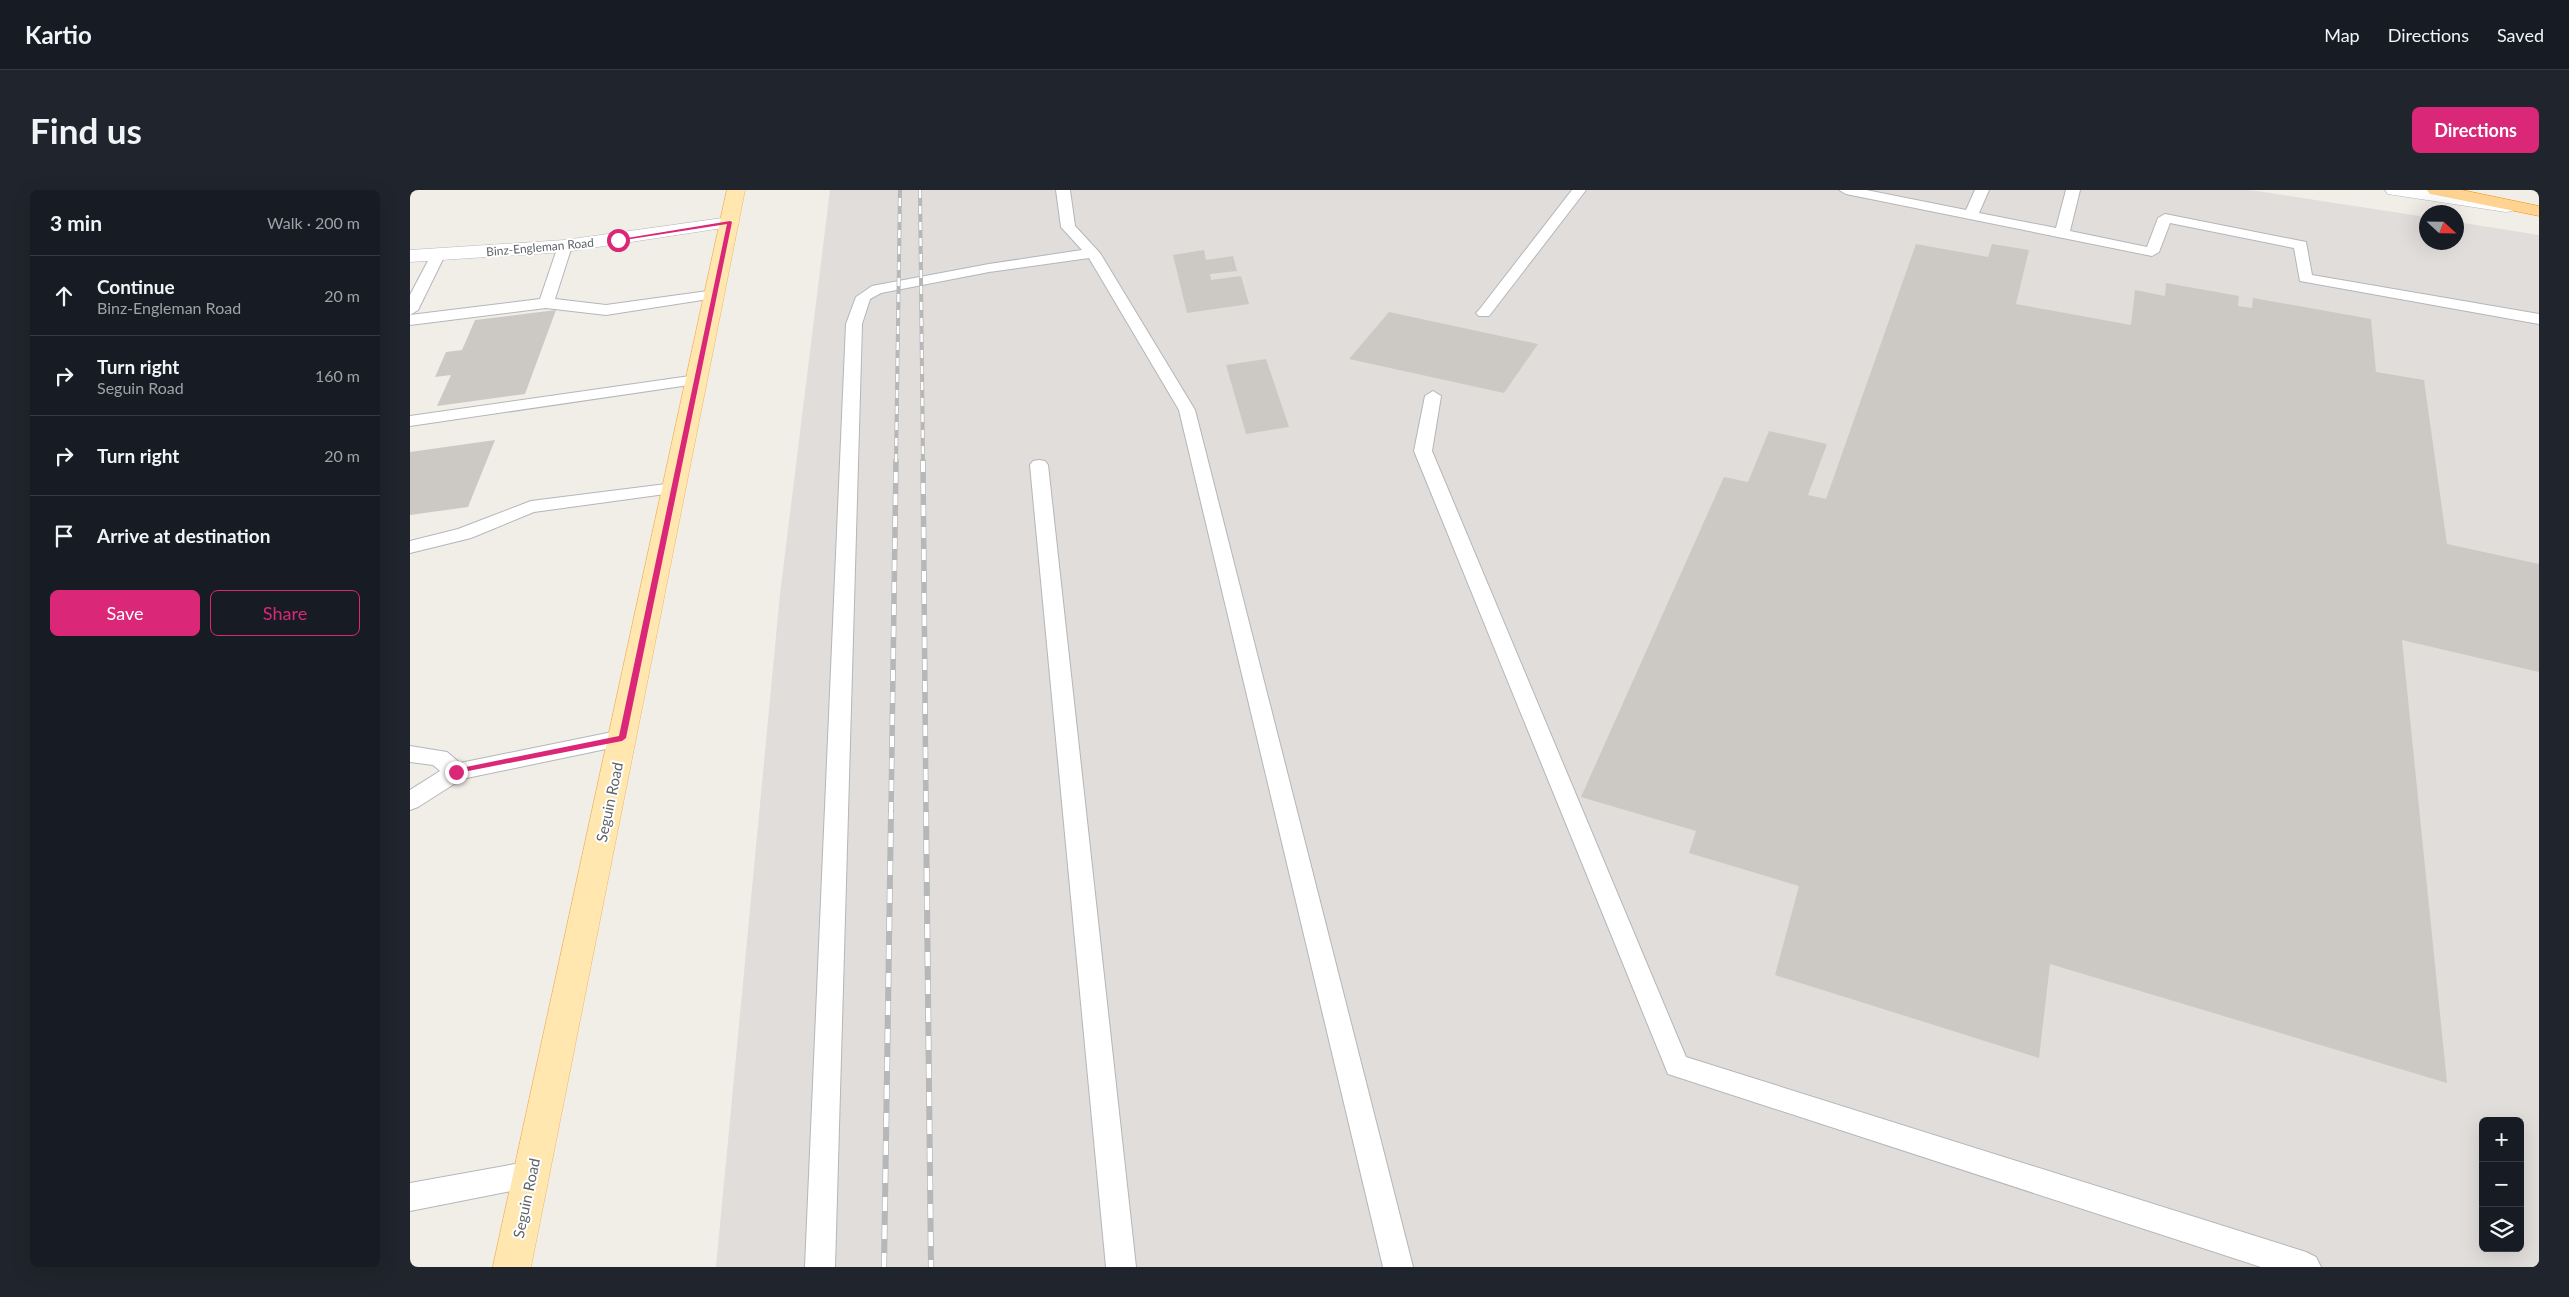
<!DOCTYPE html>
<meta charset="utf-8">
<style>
body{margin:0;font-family:Lato,sans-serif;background:#20242c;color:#f1f3f6}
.controls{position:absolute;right:15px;bottom:15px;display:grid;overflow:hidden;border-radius:8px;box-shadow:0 5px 20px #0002}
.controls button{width:45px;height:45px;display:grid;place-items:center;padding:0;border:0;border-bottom:1px solid #363941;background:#171b24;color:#f1f3f6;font:25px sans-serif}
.compass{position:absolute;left:2009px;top:15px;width:45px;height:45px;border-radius:50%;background:#171b24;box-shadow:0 5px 20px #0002;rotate:112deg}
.stop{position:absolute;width:15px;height:15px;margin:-11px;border:4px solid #db2777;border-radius:50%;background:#fff}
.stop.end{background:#db2777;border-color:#fff;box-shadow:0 1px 5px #0008}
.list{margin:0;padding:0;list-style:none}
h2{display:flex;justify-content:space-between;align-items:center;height:65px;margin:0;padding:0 20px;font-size:21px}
h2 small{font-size:16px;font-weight:400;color:#9ea1a6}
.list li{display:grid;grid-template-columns:32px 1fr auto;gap:15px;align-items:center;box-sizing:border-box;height:80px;padding:0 20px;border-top:1px solid #363941}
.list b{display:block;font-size:19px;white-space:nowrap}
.list p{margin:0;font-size:16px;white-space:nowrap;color:#9ea1a6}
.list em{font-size:16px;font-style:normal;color:#9ea1a6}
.actions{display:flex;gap:10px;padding:15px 20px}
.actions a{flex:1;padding:11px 0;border:1px solid #db2777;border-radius:8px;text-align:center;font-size:18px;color:#db2777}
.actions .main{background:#db2777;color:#fff}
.icon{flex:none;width:28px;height:28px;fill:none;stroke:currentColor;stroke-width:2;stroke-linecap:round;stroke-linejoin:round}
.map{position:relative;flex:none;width:2129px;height:1077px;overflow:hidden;border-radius:8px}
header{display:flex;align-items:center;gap:30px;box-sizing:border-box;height:70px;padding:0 25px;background:#171b24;border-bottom:1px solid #363941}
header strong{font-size:24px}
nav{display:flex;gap:28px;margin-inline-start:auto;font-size:18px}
.intro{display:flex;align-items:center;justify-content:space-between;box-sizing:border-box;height:120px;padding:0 30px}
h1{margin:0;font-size:35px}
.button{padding:12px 22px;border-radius:8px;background:#db2777;color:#fff;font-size:18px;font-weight:700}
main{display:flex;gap:30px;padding:0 30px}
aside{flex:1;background:#171b24;border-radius:8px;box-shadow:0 5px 20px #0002}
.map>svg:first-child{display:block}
.industrial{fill:#e0ddda;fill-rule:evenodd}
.building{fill:#ccc9c5}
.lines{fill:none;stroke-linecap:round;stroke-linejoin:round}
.service-casing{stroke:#b3b6ba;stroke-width:2}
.tertiary-casing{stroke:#b3b6ba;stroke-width:1}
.primary-casing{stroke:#f5b55d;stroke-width:1}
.motorway-casing{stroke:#f98800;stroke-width:1}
.service{fill:#fff;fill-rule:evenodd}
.tertiary{fill:#fff;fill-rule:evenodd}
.primary{fill:#ffe7af;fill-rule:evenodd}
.motorway{fill:#ffd391;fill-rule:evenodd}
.rail-far2-casing{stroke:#b6b7b8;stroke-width:4}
.rail-far1-casing{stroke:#b6b7b8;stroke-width:5.5}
.rail-casing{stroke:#b6b7b8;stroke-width:6}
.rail-far2{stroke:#fff;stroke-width:2.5;stroke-dasharray:8;stroke-linecap:butt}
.rail-far1{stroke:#fff;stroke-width:4;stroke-dasharray:11;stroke-linecap:butt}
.rail{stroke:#fff;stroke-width:4.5;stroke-dasharray:14;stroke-linecap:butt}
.route{fill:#db2777}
.labels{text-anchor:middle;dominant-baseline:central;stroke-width:4;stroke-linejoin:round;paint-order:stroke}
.far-street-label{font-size:12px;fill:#5f6468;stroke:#fff}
.street-label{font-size:15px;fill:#5f6468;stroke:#fff}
</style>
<header>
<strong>Kartio</strong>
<nav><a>Map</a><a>Directions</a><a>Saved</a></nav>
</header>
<div class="intro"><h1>Find us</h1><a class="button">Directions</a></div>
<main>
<aside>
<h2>3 min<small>Walk · 200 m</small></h2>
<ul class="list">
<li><svg class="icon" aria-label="ahead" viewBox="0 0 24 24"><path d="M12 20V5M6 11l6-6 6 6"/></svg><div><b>Continue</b><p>Binz-Engleman Road</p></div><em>20 m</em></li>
<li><svg class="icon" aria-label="right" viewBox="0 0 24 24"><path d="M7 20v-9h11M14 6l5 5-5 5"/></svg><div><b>Turn right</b><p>Seguin Road</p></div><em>160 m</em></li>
<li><svg class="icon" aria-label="right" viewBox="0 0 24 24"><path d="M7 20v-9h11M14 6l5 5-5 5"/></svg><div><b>Turn right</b></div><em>20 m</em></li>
<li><svg class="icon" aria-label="arrive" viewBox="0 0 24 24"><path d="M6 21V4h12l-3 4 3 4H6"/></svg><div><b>Arrive at destination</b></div></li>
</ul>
<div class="actions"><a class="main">Save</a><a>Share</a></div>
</aside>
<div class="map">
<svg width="2129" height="1077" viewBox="0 0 2129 1077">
<rect width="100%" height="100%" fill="#f1eee8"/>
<path class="industrial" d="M420,0H1840L2016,27V52H2046L2047,32L2129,45V1077H306L370,404ZM2073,931H2110V1058H2073Z"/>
<g class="building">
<path d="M1506,54L1578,67L1582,54L1619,60L1606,114L1721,135L1725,100L1755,106L1756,93L1829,106L1828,116L1842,118L1843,108L1961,129L1966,182L2014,190L2037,354L2129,374V482L1992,450L2037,893L1640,774L1629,868L1365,785L1389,696L1279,663L1286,641L1171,607L1314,287L1338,292L1359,241L1417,254L1398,305L1416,309Z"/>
<path d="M794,60L796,70L823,66L827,81L800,84L801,90L831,86L839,114L777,123L763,65Z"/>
<path d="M146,120L115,204L27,216L41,185L25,187L36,162L52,160L65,130Z"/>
<path d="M979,122L1128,154L1094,203L939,169Z"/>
<path d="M856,169L879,237L836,244L816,175Z"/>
<path d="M85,250L58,317L0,325V262Z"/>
</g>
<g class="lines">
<defs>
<g id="service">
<path d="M646,0H660L665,36L690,63L785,220L1003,1077H973L769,220L679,68L579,82L471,103L460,109L452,134L425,1077H395L436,134L446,107L462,96L579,74L672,60L651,37Z"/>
<path d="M1162,0H1176L1079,126H1069L1066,123L1069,120Z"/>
<path d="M1429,0H1456L1556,20L1565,0H1579L1569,23L1646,38L1656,0H1670L1660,41L1737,57L1748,28L1755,24L1896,52L1902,85L2129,124V134L1890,91L1884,58L1760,33L1749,62L1742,66L1436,4Z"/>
<path d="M155,52L162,56L145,109L196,115L305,100L312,104L305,108L196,125L136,118L0,135V125L130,109L148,56Z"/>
<path d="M28,61L35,65L8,120L0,125V105L21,65Z"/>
<path d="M287,185L295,190L293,193L0,236V226Z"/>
<path d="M1023,201L1031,206L1022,261L1276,867L1896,1062L1906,1067L1911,1077H1851L1258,884L1004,261L1015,206Z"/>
<path d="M629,270L635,271L638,275L726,1077H696L620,275L623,271Z"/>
<path d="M264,293L270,294L273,298L270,302L124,322L61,348L0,363V351L48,339L121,311Z"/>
<path d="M212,540L220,542L223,548L220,554L52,589L8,617L0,620V600L30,581L23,575L0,572V556L37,562L50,573Z"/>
<path d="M122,971L132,975L136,984L132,993L122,997L0,1021V993Z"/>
</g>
<g id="tertiary">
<path d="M1975,0H2019L2096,12L2102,13L2105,17L2102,21L2096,22L1984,5L1978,4Z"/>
<path d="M320,27L326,28L329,32L326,36L155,62L0,72V60L155,50Z"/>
</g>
<path id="primary" d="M317,0H335L121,1077H83Z"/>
<path id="motorway" d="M2017,0H2052L2129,16V26L2026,5L2020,4Z"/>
</defs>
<use href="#service" class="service-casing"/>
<use href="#tertiary" class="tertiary-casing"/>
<use href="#primary" class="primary-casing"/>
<use href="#motorway" class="motorway-casing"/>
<use href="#service" class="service"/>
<use href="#tertiary" class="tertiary"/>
<use href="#primary" class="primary"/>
<use href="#motorway" class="motorway"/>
<defs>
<g id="rail-far2">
<path d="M510,0L513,272"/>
<path d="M486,272L490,0"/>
</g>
<g id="rail-far1">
<path d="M513,271L516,623"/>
<path d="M481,623L486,271"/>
</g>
<g id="rail">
<path d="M516,622L521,1077"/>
<path d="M474,1077L481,622"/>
</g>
</defs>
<use href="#rail-far2" class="rail-far2-casing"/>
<use href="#rail-far1" class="rail-far1-casing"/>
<use href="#rail" class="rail-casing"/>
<use href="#rail-far2" class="rail-far2"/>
<use href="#rail-far1" class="rail-far1"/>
<use href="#rail" class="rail"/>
</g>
<path class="route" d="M320,31L322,32L216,548L212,551L43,584V580L46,579L209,546L317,34L208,51L205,50Z"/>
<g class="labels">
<g class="far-street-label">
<text transform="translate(130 57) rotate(-5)">Binz-Engleman Road</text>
</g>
<g class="street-label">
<text transform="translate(199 612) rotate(-78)">Seguin Road</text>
<text transform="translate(116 1008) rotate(-78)">Seguin Road</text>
</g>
</g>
</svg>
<div class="controls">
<button>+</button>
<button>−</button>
<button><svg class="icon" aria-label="layers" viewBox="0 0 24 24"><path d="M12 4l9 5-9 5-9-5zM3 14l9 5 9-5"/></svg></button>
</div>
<svg class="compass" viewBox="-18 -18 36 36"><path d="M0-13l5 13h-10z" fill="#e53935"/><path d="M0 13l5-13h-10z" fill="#9ea1a6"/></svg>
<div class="stop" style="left:208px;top:50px"></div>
<div class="stop end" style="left:46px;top:582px"></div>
</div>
</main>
